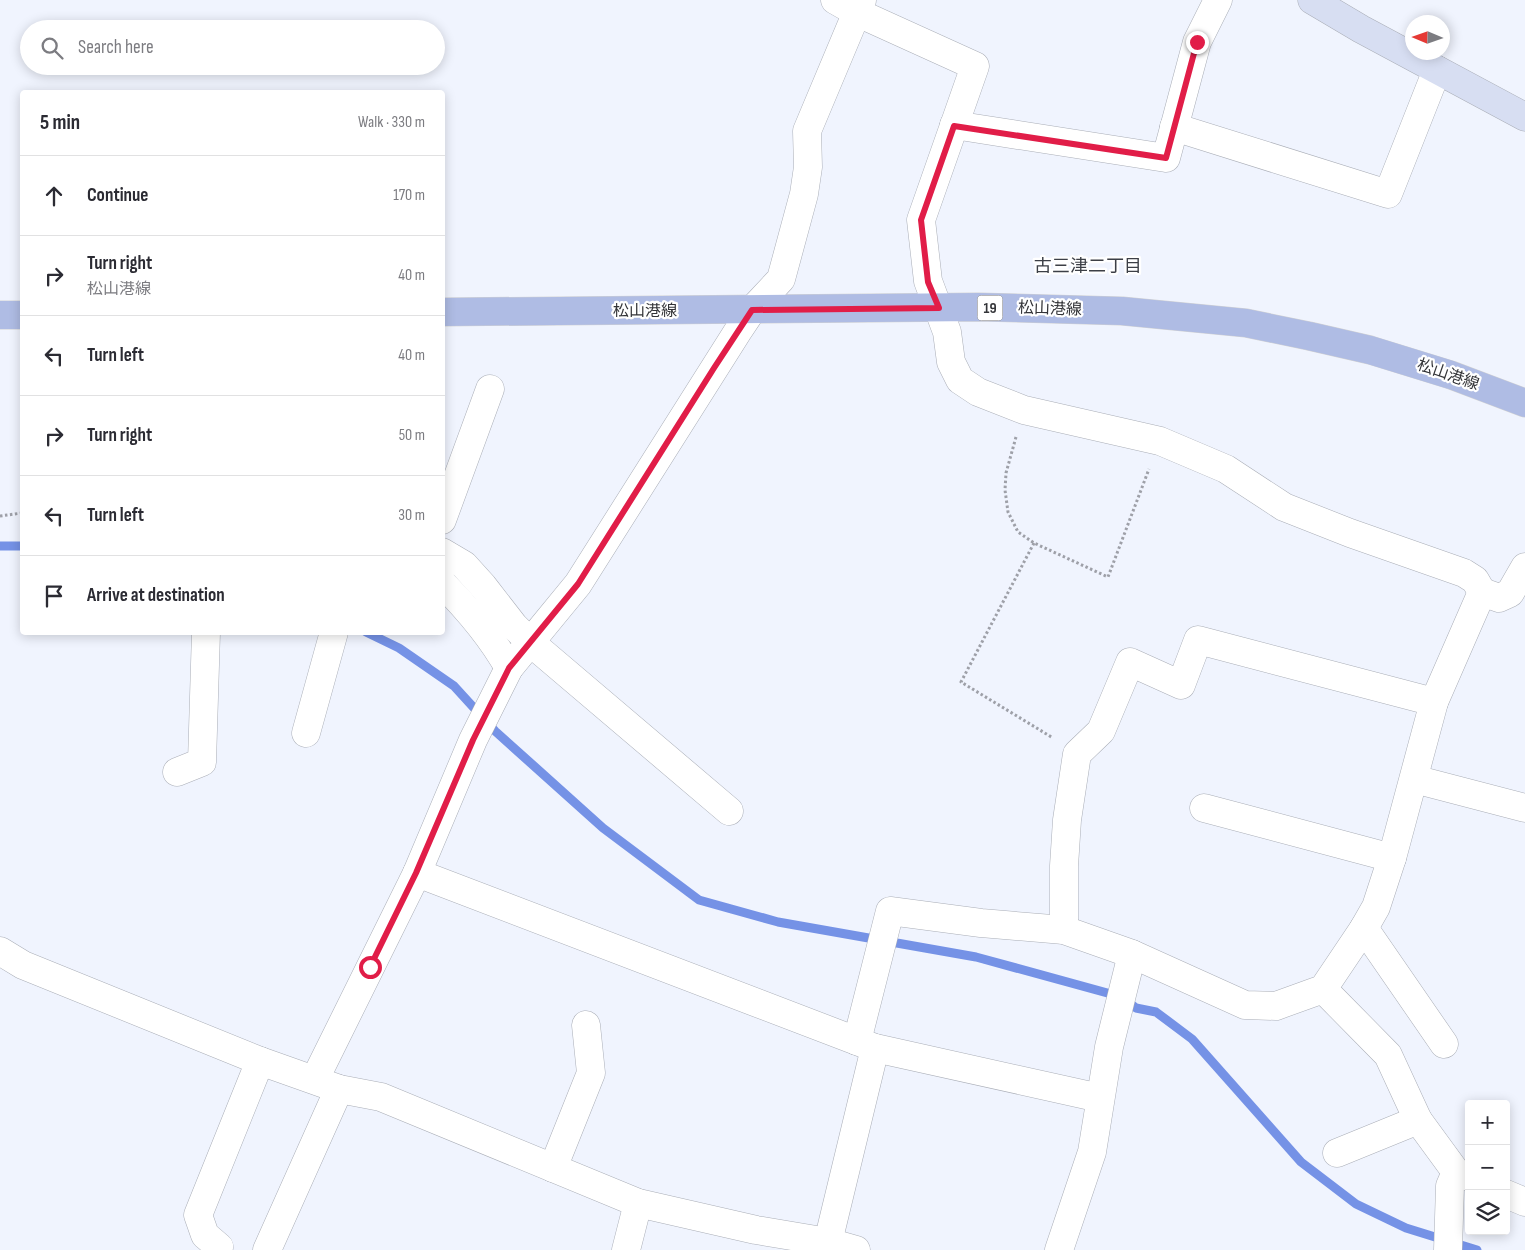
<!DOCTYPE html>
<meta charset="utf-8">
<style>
body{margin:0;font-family:"Sofia Sans Condensed","Noto Sans JP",sans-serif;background:#f2f2f3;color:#2b2b33}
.controls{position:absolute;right:15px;bottom:15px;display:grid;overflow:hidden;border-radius:5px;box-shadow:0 2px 12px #0003}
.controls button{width:45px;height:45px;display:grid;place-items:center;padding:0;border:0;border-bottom:1px solid #e1e1e2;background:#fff;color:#2b2b33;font:25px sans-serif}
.compass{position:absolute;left:1405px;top:15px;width:45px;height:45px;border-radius:50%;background:#fff;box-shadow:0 2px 12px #0003;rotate:272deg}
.stop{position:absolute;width:15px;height:15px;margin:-11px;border:4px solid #e11d48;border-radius:50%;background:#fff}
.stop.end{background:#e11d48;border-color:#fff;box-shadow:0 1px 5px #0008}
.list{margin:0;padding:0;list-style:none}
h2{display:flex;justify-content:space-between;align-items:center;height:65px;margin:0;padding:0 20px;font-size:21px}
h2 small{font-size:16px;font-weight:400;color:#7c7c81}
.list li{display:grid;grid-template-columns:32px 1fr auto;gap:15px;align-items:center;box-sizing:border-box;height:80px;padding:0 20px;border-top:1px solid #e1e1e2}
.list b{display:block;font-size:19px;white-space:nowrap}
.list p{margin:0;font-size:16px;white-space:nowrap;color:#7c7c81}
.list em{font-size:16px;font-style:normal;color:#7c7c81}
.icon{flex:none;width:28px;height:28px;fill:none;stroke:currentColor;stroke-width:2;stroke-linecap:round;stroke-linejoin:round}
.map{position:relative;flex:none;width:1525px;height:1250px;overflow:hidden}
.search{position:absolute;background:#fff;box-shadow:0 2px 12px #0003;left:20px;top:20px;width:425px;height:55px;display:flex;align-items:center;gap:12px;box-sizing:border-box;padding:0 18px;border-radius:28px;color:#7c7c81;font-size:19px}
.panel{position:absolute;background:#fff;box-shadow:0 2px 12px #0003;left:20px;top:90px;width:425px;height:545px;border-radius:5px}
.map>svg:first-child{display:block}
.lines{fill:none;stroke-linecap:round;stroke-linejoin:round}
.stream{stroke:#7592e6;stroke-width:9}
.street-casing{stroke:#aaaeb7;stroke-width:29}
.secondary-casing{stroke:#aaaeb7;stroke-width:29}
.primary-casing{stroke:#d2d2d3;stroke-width:29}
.path{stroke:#9ea0a8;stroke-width:3;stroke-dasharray:2.5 2.5;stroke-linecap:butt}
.street{stroke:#fff;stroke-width:28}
.secondary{stroke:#d7def2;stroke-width:28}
.primary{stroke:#afbce4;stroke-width:28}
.route{stroke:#e11d48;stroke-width:6}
.labels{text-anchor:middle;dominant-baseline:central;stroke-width:4.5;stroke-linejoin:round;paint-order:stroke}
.shield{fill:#fff;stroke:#707174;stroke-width:1}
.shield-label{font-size:15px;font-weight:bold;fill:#333438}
.street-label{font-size:16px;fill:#333438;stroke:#fff}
.neighbourhood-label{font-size:18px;fill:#3c3f46;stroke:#fff}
</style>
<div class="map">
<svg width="1525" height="1250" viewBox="0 0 1525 1250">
<rect width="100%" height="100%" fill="#f0f4fe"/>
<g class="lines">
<g class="stream">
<path d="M0,546H22"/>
<path d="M366,632L399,648L454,686L495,731L603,828L699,900L778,922L976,957L1122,997L1136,1008L1156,1012L1192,1039L1301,1162L1356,1204L1406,1228L1477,1250"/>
</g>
<defs>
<g id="street">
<path d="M835,0L856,12L975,66L921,220L928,281L947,332L951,362L960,380L978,392L1024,410L1160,441L1226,469L1284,507L1350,533L1464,573L1475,580L1482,592"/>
<path d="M954,125L1166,158L1197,42L1218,0"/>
<path d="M1174,127L1388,194L1437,70"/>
<path d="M442,520L490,389"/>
<path d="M442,552L464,565L483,586L514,626L530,642L729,811"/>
<path d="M442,583C468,609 491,636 509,668"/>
<path d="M306,733L334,632"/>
<path d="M177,772L202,762L206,632"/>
<path d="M1414,779L1525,808"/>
<path d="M1204,808L1392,858"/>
<path d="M417,873L875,1048L1100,1098"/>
<path d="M1364,928L1444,1044"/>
<path d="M1064,930V866L1067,820L1077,754L1101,731L1130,662L1181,685L1198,640L1434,702"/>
<path d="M0,951L23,965L260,1061L339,1089L381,1097L638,1203L756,1230L828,1242L856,1250"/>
<path d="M1323,989L1388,1055L1418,1120L1456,1172L1469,1177"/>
<path d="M857,1041L890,911L981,923L1064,930L1132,954L1245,1005L1276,1006L1323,989L1364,928L1376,907L1392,858L1434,702L1482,592L1499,598L1510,593L1525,567"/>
<path d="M315,1079L417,873L473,740L509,668L578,584L738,331L752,310L781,279L804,194L808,167L807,131L862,0"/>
<path d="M1337,1153L1418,1120"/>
<path d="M553,1168L591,1073L586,1025"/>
<path d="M1506,1194L1525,1202"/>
<path d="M828,1242L875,1048"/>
<path d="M218,1250L219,1247L205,1235L198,1215L260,1061"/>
<path d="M267,1250L339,1089"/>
<path d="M626,1250L638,1203"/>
<path d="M1059,1250L1092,1152L1109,1047L1132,954"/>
<path d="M1448,1250L1450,1186L1456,1172"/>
</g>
<path id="secondary" d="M1312,0L1361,29L1525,117"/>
<g id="primary">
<path d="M442,312L978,307L1122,311L1246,323L1309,336L1370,350L1451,375L1525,403"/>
<path d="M0,315H22"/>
</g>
</defs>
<use href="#street" class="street-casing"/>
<use href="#secondary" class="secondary-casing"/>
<use href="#primary" class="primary-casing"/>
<g class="path">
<path d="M1016,437L1006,473L1005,490L1008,512L1018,532L1034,543L1108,577L1149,469"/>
<path d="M0,516L22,513"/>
<path d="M1034,543L961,682L1053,738"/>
</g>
<use href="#street" class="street"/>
<use href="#secondary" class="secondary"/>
<use href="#primary" class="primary"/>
</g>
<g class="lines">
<path class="route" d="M370,967L416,873L473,740L509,668L578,584L714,368L752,310L939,308L928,282L921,220L954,126L1166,158L1197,42"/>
</g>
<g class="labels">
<rect class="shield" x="977.5" y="295.5" width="25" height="25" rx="4"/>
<g class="shield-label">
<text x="990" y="308">19</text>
</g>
<g class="street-label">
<text transform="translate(1050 309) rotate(2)">松山港線</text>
<text x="645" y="311">松山港線</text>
<text transform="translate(1448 375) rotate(19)">松山港線</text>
</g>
<g class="neighbourhood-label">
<text x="1088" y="266">古三津二丁目</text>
</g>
</g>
</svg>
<div class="controls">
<button>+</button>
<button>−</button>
<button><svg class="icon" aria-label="layers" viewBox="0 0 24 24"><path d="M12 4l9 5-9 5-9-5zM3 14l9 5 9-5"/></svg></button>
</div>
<svg class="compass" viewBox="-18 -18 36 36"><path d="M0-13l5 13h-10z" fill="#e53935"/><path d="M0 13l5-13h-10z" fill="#7c7c81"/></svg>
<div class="stop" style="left:370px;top:967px"></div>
<div class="stop end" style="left:1197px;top:42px"></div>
<div class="search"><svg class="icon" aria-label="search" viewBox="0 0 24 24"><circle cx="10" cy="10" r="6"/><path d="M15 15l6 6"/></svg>Search here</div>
<section class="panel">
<h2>5 min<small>Walk · 330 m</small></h2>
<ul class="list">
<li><svg class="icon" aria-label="ahead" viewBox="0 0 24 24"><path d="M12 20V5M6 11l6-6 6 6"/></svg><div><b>Continue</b></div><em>170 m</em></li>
<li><svg class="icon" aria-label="right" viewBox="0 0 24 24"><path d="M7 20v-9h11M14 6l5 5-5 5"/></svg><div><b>Turn right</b><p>松山港線</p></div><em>40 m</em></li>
<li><svg class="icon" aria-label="left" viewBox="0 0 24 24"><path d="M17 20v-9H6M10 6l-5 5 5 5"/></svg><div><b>Turn left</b></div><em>40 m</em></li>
<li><svg class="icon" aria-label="right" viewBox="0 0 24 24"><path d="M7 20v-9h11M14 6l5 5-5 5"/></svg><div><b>Turn right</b></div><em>50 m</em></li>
<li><svg class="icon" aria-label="left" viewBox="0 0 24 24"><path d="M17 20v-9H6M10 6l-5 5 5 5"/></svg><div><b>Turn left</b></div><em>30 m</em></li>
<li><svg class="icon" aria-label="arrive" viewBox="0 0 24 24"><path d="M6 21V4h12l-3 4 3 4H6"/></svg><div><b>Arrive at destination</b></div></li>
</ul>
</section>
</div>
